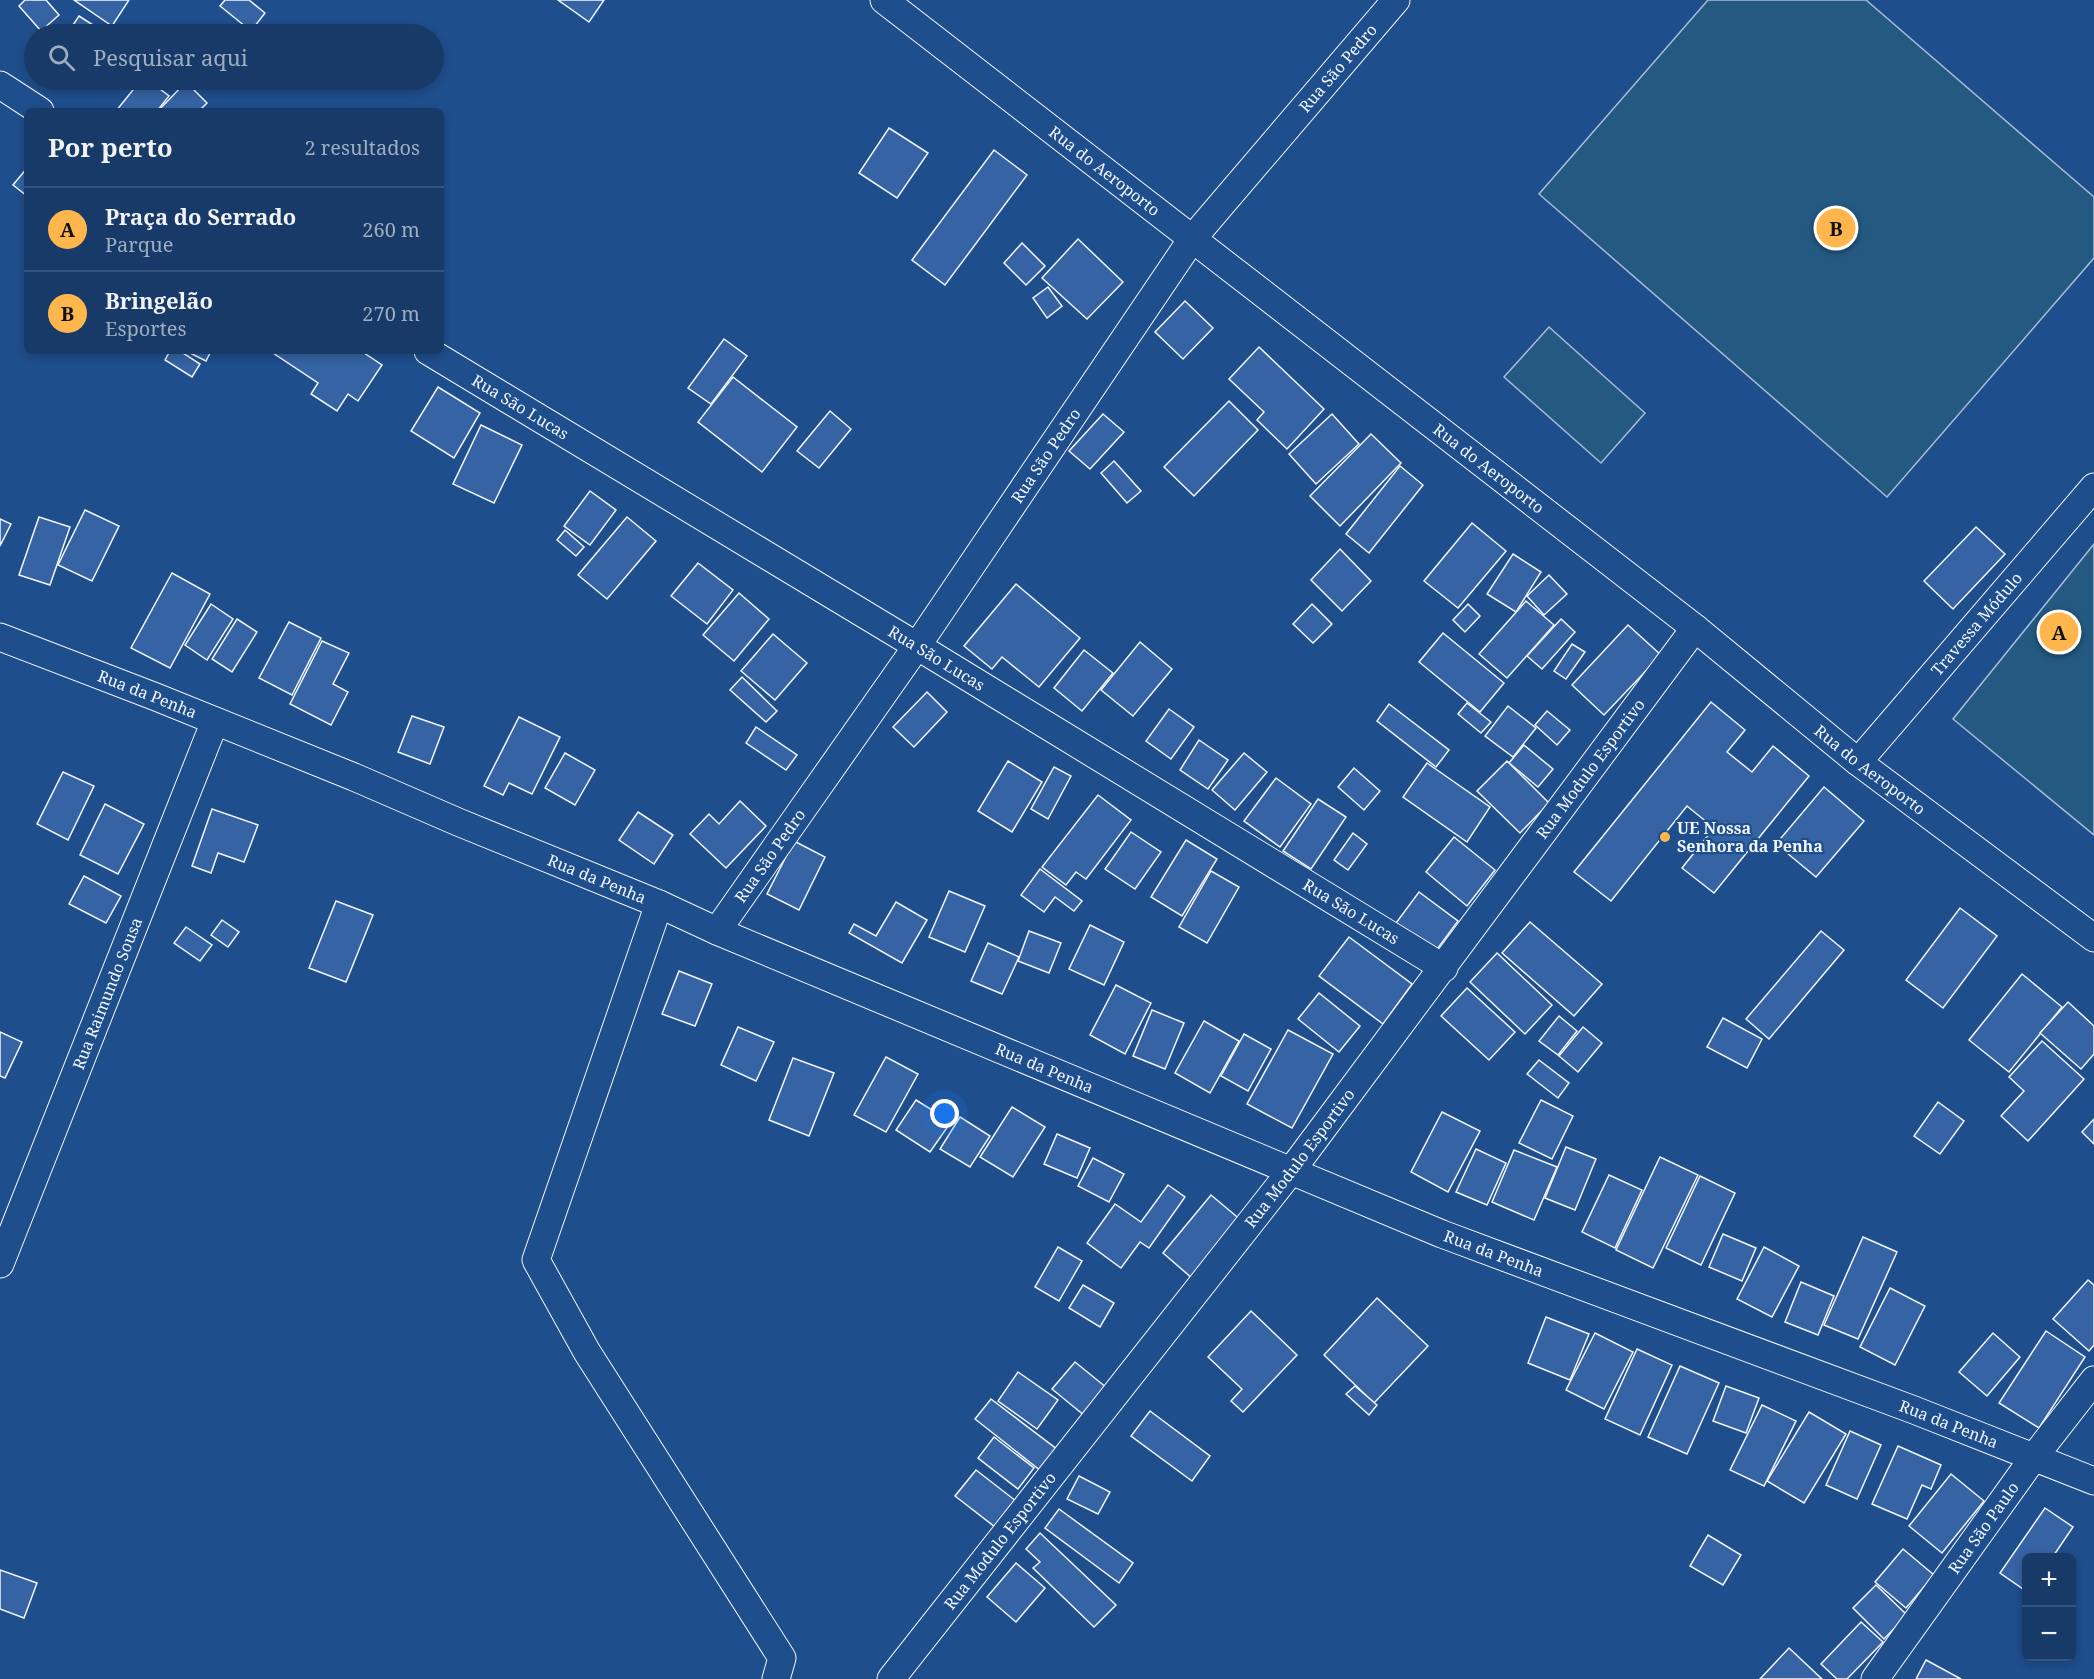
<!DOCTYPE html>
<html lang="pt">
<meta charset="utf-8">
<style>
body{margin:0;font-family:"Noto Serif",serif;background:#244571;color:#f1f3f6}
.controls{position:absolute;right:18px;bottom:18px;display:grid;overflow:hidden;border-radius:9px;box-shadow:0 3px 9px #0003}
.controls button{width:54px;height:54px;display:grid;place-items:center;padding:0;border:0;border-bottom:2px solid #36547d;background:#173a69;color:#f1f3f6;font:30px sans-serif}
.you{position:absolute;left:945px;top:1114px;width:21px;height:21px;margin:-15px;border:4px solid #fff;border-radius:50%;background:#1a73e8;box-shadow:0 0 0 9px #1a73e833}
.badge{display:grid;place-items:center;width:39px;height:39px;border-radius:50%;background:#ffb74d;color:#111;font-size:20px;font-weight:700}
.pin{position:absolute;translate:-50% -50%;border:3px solid #fff;box-shadow:0 2px 6px #0006}
.list{margin:0;padding:0;list-style:none}
h2{display:flex;justify-content:space-between;align-items:center;height:78px;margin:0;padding:0 24px;font-size:26px}
h2 small{font-size:20px;font-weight:400;color:#9eadc0}
.list li{display:grid;grid-template-columns:39px 1fr auto;gap:18px;align-items:center;box-sizing:border-box;height:84px;padding:0 24px;border-top:2px solid #36547d}
.list b{display:block;font-size:22px;white-space:nowrap}
.list p{margin:0;font-size:20px;white-space:nowrap;color:#9eadc0}
.list em{font-size:20px;font-style:normal;color:#9eadc0}
.icon{flex:none;width:33px;height:33px;fill:none;stroke:currentColor;stroke-width:2;stroke-linecap:round;stroke-linejoin:round}
.map{position:relative;flex:none;width:2094px;height:1679px;overflow:hidden}
.search{position:absolute;background:#173a69;box-shadow:0 3px 9px #0003;left:24px;top:24px;width:420px;height:66px;display:flex;align-items:center;gap:15px;box-sizing:border-box;padding:0 21px;border-radius:33px;color:#9eadc0;font-size:22px}
.panel{position:absolute;background:#173a69;box-shadow:0 3px 9px #0003;left:24px;top:108px;width:420px;height:246px;border-radius:9px}
.map>svg:first-child{display:block}
.green{fill:#245a82;stroke:#a8bbd7;stroke-width:1.5}
.building{fill:#3563a3;stroke:#f2f6ff;stroke-width:1.5}
.lines{fill:none;stroke-linecap:round;stroke-linejoin:round}
.street-casing{stroke:#f2f6ff;stroke-width:29}
.street{stroke:#1f4e8c;stroke-width:27}
.poi-dot{fill:#ffb74d;stroke:#1f4e8c;stroke-width:2}
.labels{text-anchor:middle;dominant-baseline:central;stroke-width:4.5;stroke-linejoin:round;paint-order:stroke}
.street-label{font-size:16px;fill:#f2f6ff;stroke:#1f4e8c}
.poi-label{font-size:16px;font-weight:bold;fill:#f2f6ff;stroke:#1f4e8c;text-anchor:start}
</style>
<div class="map">
<svg width="2094" height="1679" viewBox="0 0 2094 1679">
<rect width="100%" height="100%" fill="#1f4e8c"/>
<g class="green">
<path d="M1708,0H1866L2094,197V258L1887,497L1539,194Z"/>
<path d="M1549,327L1645,413L1601,463L1504,377Z"/>
<path d="M2094,544V835L1953,719Z"/>
</g>
<g class="building">
<path d="M25,0H46L59,15L41,31L19,6Z"/>
<path d="M74,0H129L112,26Z"/>
<path d="M225,0H249L265,13L251,31L220,6Z"/>
<path d="M558,0H604L589,22Z"/>
<path d="M79,16L107,34H67Z"/>
<path d="M141,80H148L169,96L157,111H116Z"/>
<path d="M186,82L207,103L199,111H158Z"/>
<path d="M889,128L928,153L897,198L859,173Z"/>
<path d="M994,150L1027,175L945,285L912,260Z"/>
<path d="M27,168V196L13,185Z"/>
<path d="M1078,239L1123,282L1087,319L1042,278Z"/>
<path d="M1022,243L1045,266L1026,285L1004,263Z"/>
<path d="M1048,287L1062,306L1047,318L1033,298Z"/>
<path d="M1185,301L1213,328L1183,359L1155,332Z"/>
<path d="M724,339L747,356L711,404L688,388Z"/>
<path d="M1259,347L1324,409L1287,449L1257,420L1264,412L1229,379Z"/>
<path d="M170,351H180L200,364L192,377L165,360Z"/>
<path d="M186,351H211L206,361Z"/>
<path d="M270,351H361L382,365L358,401L348,394L337,411L311,394L318,383Z"/>
<path d="M733,377L797,427L762,472L698,422Z"/>
<path d="M438,387L480,413L454,458L411,431Z"/>
<path d="M1229,401L1258,430L1194,496L1164,467Z"/>
<path d="M830,411L851,429L819,468L797,451Z"/>
<path d="M1103,414L1124,432L1090,469L1069,451Z"/>
<path d="M1332,414L1359,444L1316,484L1289,454Z"/>
<path d="M481,425L522,445L494,503L453,484Z"/>
<path d="M1371,434L1401,463L1340,526L1310,496Z"/>
<path d="M1114,461L1141,491L1127,503L1101,473Z"/>
<path d="M1400,466L1423,485L1369,553L1346,534Z"/>
<path d="M590,491L616,510L590,545L564,526Z"/>
<path d="M85,510L119,526L92,581L58,565Z"/>
<path d="M39,517L70,527L50,585L19,575Z"/>
<path d="M627,517L656,541L607,599L578,575Z"/>
<path d="M0,519L11,524L0,546Z"/>
<path d="M1472,523L1506,551L1458,608L1424,581Z"/>
<path d="M1976,527L2005,554L1953,609L1924,581Z"/>
<path d="M565,530L584,547L576,556L557,540Z"/>
<path d="M1340,549L1371,581L1342,611L1311,580Z"/>
<path d="M1513,554L1541,572L1516,612L1487,594Z"/>
<path d="M698,563L733,590L707,624L671,596Z"/>
<path d="M172,573L210,594L170,668L131,648Z"/>
<path d="M1549,575L1567,594L1544,615L1527,596Z"/>
<path d="M1016,584L1080,638L1039,687L1002,657L992,669L964,646Z"/>
<path d="M739,593L769,619L734,661L703,635Z"/>
<path d="M1526,601L1554,625L1507,678L1479,654Z"/>
<path d="M211,604L233,619L207,660L185,645Z"/>
<path d="M1312,604L1332,624L1313,643L1293,624Z"/>
<path d="M1468,604L1480,616L1465,632L1453,620Z"/>
<path d="M237,619L257,632L232,672L212,659Z"/>
<path d="M1561,619L1575,632L1542,669L1527,656Z"/>
<path d="M289,622L321,638L292,695L259,678Z"/>
<path d="M1628,625L1661,655L1604,715L1572,685Z"/>
<path d="M1443,633L1504,683L1480,712L1419,662Z"/>
<path d="M773,634L807,663L775,700L741,671Z"/>
<path d="M322,641L349,653L333,684L348,692L331,725L290,704Z"/>
<path d="M1140,642L1172,669L1133,716L1101,690Z"/>
<path d="M1572,644L1585,652L1566,679L1554,671Z"/>
<path d="M1084,650L1113,673L1082,711L1054,688Z"/>
<path d="M742,677L777,711L766,722L730,690Z"/>
<path d="M927,692L947,712L914,747L893,727Z"/>
<path d="M1711,702L1745,730L1727,752L1752,772L1773,746L1809,776L1714,893L1682,868L1714,828L1687,806L1611,901L1574,872Z"/>
<path d="M1467,703L1491,722L1481,733L1458,714Z"/>
<path d="M1389,704L1449,750L1436,767L1377,721Z"/>
<path d="M1508,706L1536,728L1513,757L1485,736Z"/>
<path d="M1169,709L1194,727L1171,759L1146,741Z"/>
<path d="M1547,711L1570,730L1557,745L1535,725Z"/>
<path d="M412,716L444,727L430,764L398,752Z"/>
<path d="M519,717L560,737L532,794L509,783L503,795L484,786Z"/>
<path d="M756,727L797,755L786,770L746,743Z"/>
<path d="M1199,740L1228,760L1208,789L1180,770Z"/>
<path d="M1524,745L1553,769L1538,787L1509,763Z"/>
<path d="M565,753L595,770L575,805L545,788Z"/>
<path d="M1244,753L1267,772L1235,810L1212,790Z"/>
<path d="M1008,761L1042,782L1012,832L978,811Z"/>
<path d="M1507,761L1549,803L1520,833L1477,791Z"/>
<path d="M1427,763L1490,807L1467,842L1403,797Z"/>
<path d="M1054,767L1071,776L1048,819L1031,809Z"/>
<path d="M1354,768L1380,791L1364,810L1338,787Z"/>
<path d="M63,772L94,786L68,840L37,824Z"/>
<path d="M1276,778L1311,804L1280,847L1244,821Z"/>
<path d="M1824,787L1864,821L1816,877L1776,844Z"/>
<path d="M1098,795L1131,820L1086,879L1076,872L1066,885L1042,867Z"/>
<path d="M1318,799L1346,817L1311,869L1283,851Z"/>
<path d="M740,801L766,826L726,868L690,834L709,814L719,824Z"/>
<path d="M105,804L144,824L118,874L80,855Z"/>
<path d="M212,809L258,825L244,862L218,853L211,873L192,866Z"/>
<path d="M638,812L673,835L654,864L619,840Z"/>
<path d="M1131,832L1161,852L1135,889L1105,869Z"/>
<path d="M1353,833L1367,844L1348,870L1334,860Z"/>
<path d="M1454,837L1495,870L1467,906L1426,872Z"/>
<path d="M1186,840L1217,859L1182,916L1151,897Z"/>
<path d="M794,841L825,857L799,910L767,894Z"/>
<path d="M1040,869L1082,901L1074,911L1055,897L1044,912L1021,895Z"/>
<path d="M1211,871L1239,887L1207,943L1179,927Z"/>
<path d="M84,876L121,896L106,923L69,904Z"/>
<path d="M949,891L985,906L965,952L929,937Z"/>
<path d="M1419,892L1458,921L1435,952L1396,923Z"/>
<path d="M336,901L373,915L346,982L309,968Z"/>
<path d="M896,902L927,920L902,963L849,933L854,924L876,936Z"/>
<path d="M1960,908L1997,936L1943,1008L1906,980Z"/>
<path d="M222,920L239,932L228,947L211,935Z"/>
<path d="M1530,922L1602,984L1574,1016L1502,953Z"/>
<path d="M1090,925L1124,942L1104,985L1069,969Z"/>
<path d="M186,927L212,945L200,961L174,943Z"/>
<path d="M1029,931L1061,943L1049,973L1018,961Z"/>
<path d="M1821,931L1844,950L1769,1039L1746,1019Z"/>
<path d="M1349,937L1412,984L1383,1024L1319,976Z"/>
<path d="M988,943L1019,957L1002,994L971,981Z"/>
<path d="M1497,953L1552,1005L1525,1034L1470,982Z"/>
<path d="M679,971L712,984L695,1026L662,1014Z"/>
<path d="M2022,974L2062,1007L2009,1072L1969,1040Z"/>
<path d="M1116,985L1151,1003L1125,1054L1090,1035Z"/>
<path d="M1467,988L1515,1032L1489,1060L1441,1016Z"/>
<path d="M1319,993L1360,1026L1339,1052L1298,1019Z"/>
<path d="M2068,1002L2094,1026V1054L2081,1069L2040,1033Z"/>
<path d="M1152,1010L1184,1023L1165,1069L1133,1056Z"/>
<path d="M1559,1016L1577,1031L1558,1055L1539,1041Z"/>
<path d="M1723,1018L1762,1039L1747,1068L1707,1047Z"/>
<path d="M1204,1021L1239,1041L1210,1093L1175,1073Z"/>
<path d="M738,1027L774,1042L756,1081L721,1065Z"/>
<path d="M1583,1027L1602,1043L1578,1072L1559,1056Z"/>
<path d="M1288,1030L1333,1054L1292,1128L1247,1104Z"/>
<path d="M0,1032L22,1042L5,1078L0,1076Z"/>
<path d="M1244,1034L1271,1049L1248,1091L1221,1076Z"/>
<path d="M2042,1041L2084,1079L2028,1141L2001,1116L2024,1091L2009,1077Z"/>
<path d="M886,1057L918,1074L886,1132L854,1115Z"/>
<path d="M793,1058L834,1073L809,1136L769,1120Z"/>
<path d="M1539,1060L1569,1083L1558,1098L1527,1074Z"/>
<path d="M916,1100L951,1122L930,1152L896,1130Z"/>
<path d="M1541,1100L1573,1116L1552,1159L1519,1143Z"/>
<path d="M1938,1102L1964,1121L1940,1154L1914,1136Z"/>
<path d="M1012,1107L1045,1127L1013,1177L980,1157Z"/>
<path d="M1442,1112L1480,1131L1448,1192L1411,1172Z"/>
<path d="M960,1117L990,1136L970,1167L940,1149Z"/>
<path d="M2094,1119V1144L2082,1132Z"/>
<path d="M1057,1134L1090,1148L1077,1178L1044,1164Z"/>
<path d="M1566,1147L1596,1159L1575,1210L1545,1198Z"/>
<path d="M1476,1149L1506,1163L1487,1205L1456,1192Z"/>
<path d="M1514,1150L1557,1167L1534,1220L1492,1202Z"/>
<path d="M1660,1157L1698,1175L1653,1268L1616,1250Z"/>
<path d="M1093,1158L1124,1174L1109,1202L1078,1186Z"/>
<path d="M1609,1175L1642,1190L1615,1248L1582,1232Z"/>
<path d="M1700,1176L1735,1193L1701,1265L1666,1248Z"/>
<path d="M1168,1185L1185,1197L1149,1248L1140,1242L1121,1268L1087,1243L1115,1204L1141,1222Z"/>
<path d="M1211,1195L1242,1221L1193,1279L1163,1253Z"/>
<path d="M1723,1234L1756,1248L1742,1281L1709,1267Z"/>
<path d="M1863,1237L1897,1252L1858,1339L1824,1325Z"/>
<path d="M1058,1247L1082,1261L1059,1301L1035,1287Z"/>
<path d="M1764,1247L1799,1266L1772,1317L1737,1299Z"/>
<path d="M2088,1280L2094,1285V1345L2089,1351L2053,1319Z"/>
<path d="M1801,1282L1834,1296L1818,1335L1785,1322Z"/>
<path d="M1083,1285L1114,1303L1100,1327L1069,1308Z"/>
<path d="M1890,1288L1925,1306L1895,1365L1860,1347Z"/>
<path d="M1377,1298L1428,1346L1374,1403L1324,1355Z"/>
<path d="M1251,1311L1297,1355L1243,1412L1231,1401L1242,1389L1208,1357Z"/>
<path d="M1546,1317L1589,1334L1570,1380L1528,1363Z"/>
<path d="M2046,1331L2085,1357L2039,1428L1999,1403Z"/>
<path d="M1595,1333L1633,1352L1604,1409L1566,1390Z"/>
<path d="M1993,1333L2020,1357L1987,1396L1959,1372Z"/>
<path d="M1637,1349L1672,1365L1640,1435L1605,1419Z"/>
<path d="M1075,1362L1107,1388L1085,1416L1052,1389Z"/>
<path d="M1680,1366L1719,1383L1687,1454L1648,1437Z"/>
<path d="M1018,1372L1058,1400L1037,1429L998,1401Z"/>
<path d="M1355,1386L1377,1405L1369,1415L1346,1394Z"/>
<path d="M1726,1386L1759,1398L1746,1433L1713,1421Z"/>
<path d="M991,1399L1058,1450L1041,1471L975,1419Z"/>
<path d="M1762,1405L1796,1421L1764,1486L1730,1470Z"/>
<path d="M1150,1411L1210,1456L1192,1481L1131,1436Z"/>
<path d="M1809,1412L1846,1434L1804,1503L1767,1481Z"/>
<path d="M1850,1431L1881,1445L1857,1499L1826,1485Z"/>
<path d="M994,1437L1034,1468L1018,1489L978,1458Z"/>
<path d="M1898,1446L1941,1465L1931,1489L1922,1485L1907,1519L1872,1504Z"/>
<path d="M976,1470L1016,1501L995,1527L955,1496Z"/>
<path d="M1951,1474L1984,1501L1942,1553L1909,1526Z"/>
<path d="M1079,1476L1110,1492L1098,1514L1067,1499Z"/>
<path d="M2045,1508L2073,1527L2052,1558H2026V1591L2000,1573Z"/>
<path d="M1059,1509L1133,1563L1119,1583L1045,1528Z"/>
<path d="M1040,1533L1116,1605L1094,1627L1033,1568L1040,1562L1026,1549Z"/>
<path d="M1708,1535L1741,1555L1723,1585L1690,1566Z"/>
<path d="M1903,1549L1934,1575L1906,1608L1875,1582Z"/>
<path d="M1016,1563L1045,1588L1016,1622L987,1597Z"/>
<path d="M0,1570L37,1583L24,1618L0,1609Z"/>
<path d="M1876,1585L1907,1615L1884,1639L1853,1608Z"/>
<path d="M1861,1622L1883,1642L1847,1679H1837L1821,1664Z"/>
<path d="M1789,1648L1822,1679H1760Z"/>
<path d="M1926,1660L1961,1679H1916Z"/>
</g>
<g class="lines">
<defs>
<g id="street">
<path id="s1" d="M884,0L1695,628L1858,762L2094,938"/>
<path d="M0,85L40,111"/>
<path id="s2" d="M428,351L917,646L1444,968"/>
<path id="s3" d="M0,637L156,697L354,777L458,822L659,904L717,931L1442,1234L1914,1410L2094,1481"/>
<path id="s4" d="M1858,762L2094,487"/>
<path d="M659,904L536,1260L587,1352L782,1658L776,1679"/>
<path id="s5" d="M717,931L917,646L1192,239L1396,0"/>
<path id="s6" d="M0,1264L215,721"/>
<path id="s7" d="M891,1679L1291,1171L1695,628"/>
<path id="s8" d="M1875,1679L2034,1457L2094,1380"/>
</g>
</defs>
<use href="#street" class="street-casing"/>
<use href="#street" class="street"/>
</g>
<circle class="poi-dot" cx="1665" cy="837" r="6"/>
<g class="labels">
<g class="street-label">
<text stroke="none"><textPath href="#s5" startOffset="1064">Rua São Pedro</textPath></text>
<text stroke="none"><textPath href="#s1" startOffset="279">Rua do Aeroporto</textPath></text>
<text stroke="none"><textPath href="#s2" startOffset="108">Rua São Lucas</textPath></text>
<text stroke="none"><textPath href="#s5" startOffset="578">Rua São Pedro</textPath></text>
<text stroke="none"><textPath href="#s1" startOffset="765">Rua do Aeroporto</textPath></text>
<text stroke="none"><textPath href="#s4" startOffset="182">Travessa Módulo</textPath></text>
<text stroke="none"><textPath href="#s2" startOffset="594">Rua São Lucas</textPath></text>
<text stroke="none"><textPath href="#s3" startOffset="158">Rua da Penha</textPath></text>
<text stroke="none"><textPath href="#s7" startOffset="1148">Rua Modulo Esportivo</textPath></text>
<text stroke="none"><textPath href="#s1" startOffset="1251">Rua do Aeroporto</textPath></text>
<text stroke="none"><textPath href="#s5" startOffset="92">Rua São Pedro</textPath></text>
<text stroke="none"><textPath href="#s3" startOffset="644">Rua da Penha</textPath></text>
<text stroke="none"><textPath href="#s2" startOffset="1080">Rua São Lucas</textPath></text>
<text stroke="none"><textPath href="#s6" startOffset="291">Rua Raimundo Sousa</textPath></text>
<text stroke="none"><textPath href="#s3" startOffset="1130">Rua da Penha</textPath></text>
<text stroke="none"><textPath href="#s7" startOffset="662">Rua Modulo Esportivo</textPath></text>
<text stroke="none"><textPath href="#s3" startOffset="1616">Rua da Penha</textPath></text>
<text stroke="none"><textPath href="#s3" startOffset="2102">Rua da Penha</textPath></text>
<text stroke="none"><textPath href="#s8" startOffset="186">Rua São Paulo</textPath></text>
<text stroke="none"><textPath href="#s7" startOffset="176">Rua Modulo Esportivo</textPath></text>
</g>
<g class="poi-label">
<text x="1677" y="828">UE Nossa<tspan x="1677" dy="18">Senhora da Penha</tspan></text>
</g>
</g>
</svg>
<div class="controls">
<button>+</button>
<button>−</button>
</div>
<div class="you"></div>
<div class="pin badge" style="left:2059px;top:632px">A</div>
<div class="pin badge" style="left:1836px;top:228px">B</div>
<div class="search"><svg class="icon" aria-label="search" viewBox="0 0 24 24"><circle cx="10" cy="10" r="6"/><path d="M15 15l6 6"/></svg>Pesquisar aqui</div>
<section class="panel">
<h2>Por perto<small>2 resultados</small></h2>
<ul class="list">
<li><span class="badge">A</span><div><b>Praça do Serrado</b><p>Parque</p></div><em>260 m</em></li>
<li><span class="badge">B</span><div><b>Bringelão</b><p>Esportes</p></div><em>270 m</em></li>
</ul>
</section>
</div>
